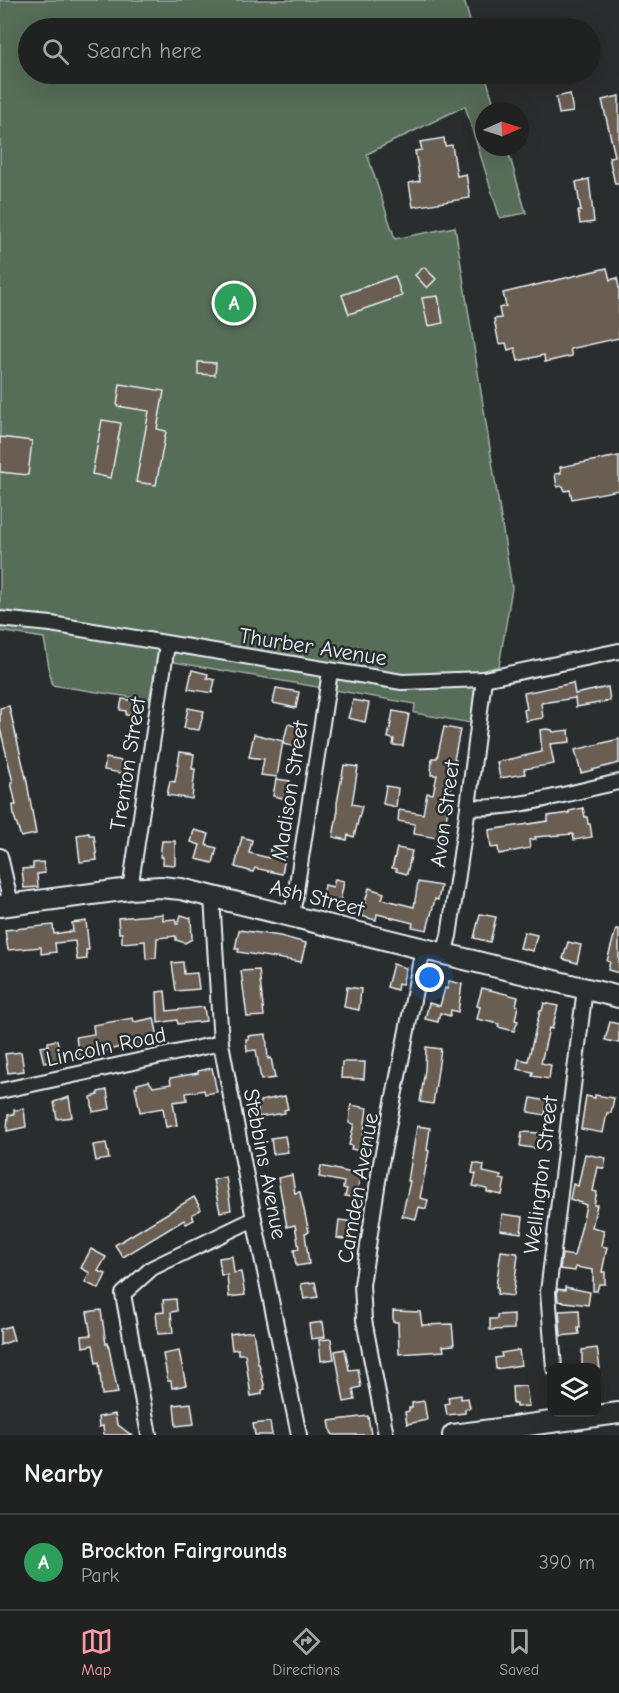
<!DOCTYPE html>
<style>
body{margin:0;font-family:"Comic Neue",sans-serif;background:#282a2a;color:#f1f3f6}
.controls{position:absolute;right:18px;bottom:18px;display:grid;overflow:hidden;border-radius:12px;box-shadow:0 6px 24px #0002}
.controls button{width:54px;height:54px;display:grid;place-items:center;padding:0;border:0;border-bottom:2px solid #3d3f40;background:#202222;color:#f1f3f6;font:30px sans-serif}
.compass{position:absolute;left:475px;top:102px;width:54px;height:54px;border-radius:50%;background:#202222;box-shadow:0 6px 24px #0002;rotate:87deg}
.you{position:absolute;left:430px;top:978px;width:21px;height:21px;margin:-15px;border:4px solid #fff;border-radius:50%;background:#1a73e8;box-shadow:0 0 0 9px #1a73e833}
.badge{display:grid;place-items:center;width:39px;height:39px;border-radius:50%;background:#ff9aa2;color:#fff;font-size:20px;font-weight:700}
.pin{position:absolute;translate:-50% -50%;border:3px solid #fff;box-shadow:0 2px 6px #0006}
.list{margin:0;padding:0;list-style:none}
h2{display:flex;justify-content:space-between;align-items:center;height:78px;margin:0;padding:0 24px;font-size:26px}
h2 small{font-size:20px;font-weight:400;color:#a2a4a5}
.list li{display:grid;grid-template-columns:39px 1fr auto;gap:18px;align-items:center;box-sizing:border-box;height:96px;padding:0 24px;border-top:2px solid #3d3f40}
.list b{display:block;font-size:22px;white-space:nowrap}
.list p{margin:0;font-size:20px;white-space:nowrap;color:#a2a4a5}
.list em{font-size:20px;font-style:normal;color:#a2a4a5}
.icon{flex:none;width:33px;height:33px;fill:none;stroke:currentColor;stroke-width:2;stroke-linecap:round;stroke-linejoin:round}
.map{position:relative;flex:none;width:619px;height:1435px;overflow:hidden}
.search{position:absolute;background:#202222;box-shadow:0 6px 24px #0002;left:18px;right:18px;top:18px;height:66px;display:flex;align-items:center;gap:15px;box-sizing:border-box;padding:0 21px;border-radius:33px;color:#a2a4a5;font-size:22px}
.sheet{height:174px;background:#202222}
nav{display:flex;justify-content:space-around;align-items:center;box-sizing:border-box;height:84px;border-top:2px solid #3d3f40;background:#202222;font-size:16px;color:#a2a4a5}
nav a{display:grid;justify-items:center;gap:3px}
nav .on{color:#ff9aa2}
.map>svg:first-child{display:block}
.green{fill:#576d59;stroke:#a0afa8;stroke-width:1.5}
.building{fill:#6a5d51;stroke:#e8f1f8;stroke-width:1.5}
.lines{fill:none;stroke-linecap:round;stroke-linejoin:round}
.street-casing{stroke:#e8f1f8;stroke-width:18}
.secondary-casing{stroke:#e8f1f8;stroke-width:24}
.street{stroke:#2a2d2e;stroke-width:14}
.secondary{stroke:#2a2d2e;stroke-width:20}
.labels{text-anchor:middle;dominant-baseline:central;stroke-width:5;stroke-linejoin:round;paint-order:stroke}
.street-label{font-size:22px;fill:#e8f1f8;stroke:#2a2d2e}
</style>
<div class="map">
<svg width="619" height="1435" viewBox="0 0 619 1435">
<rect width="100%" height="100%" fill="#2a2d2e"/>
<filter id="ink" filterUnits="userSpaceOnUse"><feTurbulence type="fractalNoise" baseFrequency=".0167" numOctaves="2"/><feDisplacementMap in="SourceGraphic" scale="12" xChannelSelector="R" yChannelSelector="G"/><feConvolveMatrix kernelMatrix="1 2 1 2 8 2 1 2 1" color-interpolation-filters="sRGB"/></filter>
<g filter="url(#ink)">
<path class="green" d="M0,0H464L472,28H28V74H485L496,111H484V147H507L526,213L500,218L465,106L367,154L395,239L455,227L512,588L499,666L480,671L471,723L414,713L415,704L157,659L149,700L52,685L44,638L0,631Z"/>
<g class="building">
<path d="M570,94L573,112L559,114L556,97Z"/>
<path d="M619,96V184H615L609,157L615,156L602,100Z"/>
<path d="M444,138L445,146L452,145L457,176L466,174L470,198L413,207L409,183L420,181L415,151L422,150L420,142Z"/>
<path d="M589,179L594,222L580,224L578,211H581L576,182Z"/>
<path d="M424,267L436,279L427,288L415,275Z"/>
<path d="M607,268L610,280L617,278L619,287V338L570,349L572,356L545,362L544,355L518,361L515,348L508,350L506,343L499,344L494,319L501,318L499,308L506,306L503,293Z"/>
<path d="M395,276L402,296L349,314L342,295Z"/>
<path d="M438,296L443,323L428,326L422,298Z"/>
<path d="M198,362L216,363L215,375L198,374Z"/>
<path d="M120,384L164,391L157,429L166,431L156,485L136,482L149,411L117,406Z"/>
<path d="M102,420L121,423L111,478L92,474Z"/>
<path d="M0,437L32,441L28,475L0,472Z"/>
<path d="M619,456V490L572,499L570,490L565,491L563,486L557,487L555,474L561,473L560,467Z"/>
<path d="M192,670L208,674L207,678L215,680L212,693L188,689Z"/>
<path d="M573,683L575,694L608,687L610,701L576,707L575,698L541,703L543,718L526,721L524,710L527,709L524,693Z"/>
<path d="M276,688L299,692L296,708L273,703Z"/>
<path d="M122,699L137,701L135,716L126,715V711L120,710Z"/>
<path d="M353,700L369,703L365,722L348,718Z"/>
<path d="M9,706L27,782L36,834L21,837L14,816L13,805H16L11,782H13L0,728V708Z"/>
<path d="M188,708L204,711L199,730L184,728Z"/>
<path d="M393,711L409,714L403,746L393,745L394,739L388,738Z"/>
<path d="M288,724L302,727L297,747L283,744Z"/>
<path d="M444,727L460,730L454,760H456L455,777H453L443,839L414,834L415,824L398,821L399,810L423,814L427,793L433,794L437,775H431L432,758H437Z"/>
<path d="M547,729L552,730L553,732L569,730L570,742L550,744L554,764L524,769L525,774L500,778L497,762L542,752L540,730Z"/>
<path d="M254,734L283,741L277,777L261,775L264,759L249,757Z"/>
<path d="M619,739V763L581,773L575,750Z"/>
<path d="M180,752L194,754L192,769H195L192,799L167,795L170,781L175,782Z"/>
<path d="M106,758L128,762L126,774L104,770Z"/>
<path d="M344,765L358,767L352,804L362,806L354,837L348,835L347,840L333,837L338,810L337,809V803Z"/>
<path d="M276,779L290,781L287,799L273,796Z"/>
<path d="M386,786L398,788L396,807L383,804Z"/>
<path d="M583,808L585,817H587L588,824H590L592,837L574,840L573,834L535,837L536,839L529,840L530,848L499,854L498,847L491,848L489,830L548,821V816L569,813V811Z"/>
<path d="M194,830L209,834L206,845L217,848L213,863L196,859L200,845L191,842Z"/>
<path d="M89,833V835H94L97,860L80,862L77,835Z"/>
<path d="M242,837L252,840L249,853L269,858L270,849L286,852L282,874L255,868L253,872L235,867Z"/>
<path d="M162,841H175V865L163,864V857H160Z"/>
<path d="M397,848L412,851L407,874L396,871L397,869L392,868Z"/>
<path d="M43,862L45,873L37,874L38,887L24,888L22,869L33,868V863Z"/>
<path d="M335,879L344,881L340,902L322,898L325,885L333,887Z"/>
<path d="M418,882L441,886L438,900L435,899L427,930L412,927L413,923L377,914L376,920L361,916L369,888L384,893L382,899L414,907Z"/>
<path d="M163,914V920L176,919V924H178L181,915L191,918L192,939L185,943L176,940V936L157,938L156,958L146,959L145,941L122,943V933H119L118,918Z"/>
<path d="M480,914L496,917L490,942L474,938Z"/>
<path d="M86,921L89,950H86L87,959L77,960L75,941L55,943L56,952L41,954V947L8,950L5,930L53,925L54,934L73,931L72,923Z"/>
<path d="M616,929H619V973L608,970L610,962L607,961Z"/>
<path d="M239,930L280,936L306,943L301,962L238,952L239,949H235Z"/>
<path d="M524,932L537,935L533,951L520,948Z"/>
<path d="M568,942L581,945L577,963L563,959Z"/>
<path d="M183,962L184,974L197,973L199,989L176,991L172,963Z"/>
<path d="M393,964L406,968L402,985L398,984L397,990L387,987Z"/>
<path d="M259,970L264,1016L247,1017L241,971Z"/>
<path d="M449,981L462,984L458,1012L451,1010L450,1016L440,1013L438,1022L425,1019L429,1003L440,1006L445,988L447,989Z"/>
<path d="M347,987L361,989L359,1010L344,1007Z"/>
<path d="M482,988L518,997L516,1005L518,1006L515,1020L518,1021L514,1031L498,1027L499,1024L477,1019L480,1007L477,1006Z"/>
<path d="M165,991L167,1011L204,1007L206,1021L178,1024L177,1020L158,1023L157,992Z"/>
<path d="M544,1003L558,1006L552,1029L549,1028L541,1063L551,1065L549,1079L532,1076L533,1072L517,1069L519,1059L528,1061L540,1011H542Z"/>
<path d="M133,1018L134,1022L154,1018L159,1042L120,1047L79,1058L76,1037L94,1034L93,1025Z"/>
<path d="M610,1022L619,1024V1043L605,1040Z"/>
<path d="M266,1034L268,1059L271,1058L275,1078L261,1080L256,1050L247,1051L246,1039H249L248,1036Z"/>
<path d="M57,1040L61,1059L44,1063L40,1047L48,1046V1042Z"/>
<path d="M426,1047L441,1049L433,1104L420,1102L425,1070Z"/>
<path d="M21,1052L24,1071L8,1073L5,1054Z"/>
<path d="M342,1062H365L364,1079L341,1078Z"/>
<path d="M212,1068L217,1092L205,1094L204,1090L186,1093L187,1100L173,1102L177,1125L166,1127L163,1108L140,1112L135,1087H137V1084L149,1081L153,1087L171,1084L170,1078L198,1073V1071Z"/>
<path d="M107,1090L110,1109L93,1112L91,1097L98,1095V1092Z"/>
<path d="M595,1095L614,1098L611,1113H607L603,1133L581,1129L586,1096L595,1098Z"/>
<path d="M285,1096L288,1109L284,1110L285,1113L259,1117L257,1104L261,1103L260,1101Z"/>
<path d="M69,1097L72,1117L57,1119L54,1102Z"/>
<path d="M531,1098L547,1101L545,1115L528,1112Z"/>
<path d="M351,1105L367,1108L363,1138L370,1139L366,1152L351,1149L352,1146L349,1145L354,1124L349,1123Z"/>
<path d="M24,1109L26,1127L7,1131L8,1115L14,1114V1110Z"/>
<path d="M417,1126L430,1128L427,1150L429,1151L420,1198L428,1200L426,1209L419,1207L416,1219L402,1216L410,1181H408Z"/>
<path d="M522,1132L539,1133L538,1136H541L539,1149L520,1146Z"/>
<path d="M285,1136L288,1152L273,1154L271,1138Z"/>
<path d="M106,1143L109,1159L96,1161L93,1145Z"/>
<path d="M585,1154L606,1158L604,1169L598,1167L593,1191L597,1192L594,1205H597L592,1227L604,1230L601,1246L607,1247L602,1272H605V1284H599L597,1291H593V1270L576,1267L575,1271L560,1269L562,1254L574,1256L582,1225L586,1205L570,1199L573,1184L578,1186Z"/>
<path d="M474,1163L484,1165L483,1172L501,1176L500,1179L505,1180L502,1195L487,1192V1189L473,1186L476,1174L472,1173Z"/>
<path d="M321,1166L361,1175L355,1198L345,1196L347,1189L343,1188L344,1182L319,1177Z"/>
<path d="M292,1175L295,1193L300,1192L309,1232L305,1233L309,1264L296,1266L294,1250L299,1249L295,1225L287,1227L278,1178Z"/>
<path d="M226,1177L231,1210L220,1212L213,1180Z"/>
<path d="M194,1197L201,1209L192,1215L194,1220L186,1224L184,1220L123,1257L115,1245Z"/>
<path d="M502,1214L523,1217L521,1233L500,1230Z"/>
<path d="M339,1220L354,1222L351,1240L337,1238Z"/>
<path d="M91,1249L106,1257L98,1271L106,1274L99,1289L85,1282L90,1273L81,1268Z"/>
<path d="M501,1251L517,1253L518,1255L513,1296L497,1294L498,1288L496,1287Z"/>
<path d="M232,1256L234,1273L241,1272L245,1295L229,1297L227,1275H221L219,1258Z"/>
<path d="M315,1282L318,1297L304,1299L301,1284Z"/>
<path d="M565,1287L590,1292L588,1305L558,1301L557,1289L565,1290Z"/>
<path d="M176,1299L177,1311L171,1312L173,1333L158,1334L156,1313L164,1312L163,1300Z"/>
<path d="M101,1310L106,1344L108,1343L118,1393L102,1395L99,1362L96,1363L93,1345L83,1347L82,1336L91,1335L87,1312Z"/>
<path d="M579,1310L580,1328H578L579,1334L561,1336L559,1311Z"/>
<path d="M393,1311L420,1312L422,1325L452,1324L454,1345L443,1346L444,1351L399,1354L398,1322H393Z"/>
<path d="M514,1314V1329L490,1330V1319H497V1315Z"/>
<path d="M323,1322L325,1337L311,1339L309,1324Z"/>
<path d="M10,1326L14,1340L0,1345V1329Z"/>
<path d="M253,1331L258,1364H259L265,1389L262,1390V1394L251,1396L245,1354H238V1349L232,1350L230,1334Z"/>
<path d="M331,1339L334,1359L321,1361L319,1340Z"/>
<path d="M597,1348L600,1368H582V1350Z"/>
<path d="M345,1349L349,1370L358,1369L361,1387L353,1389L355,1400L344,1402L335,1351Z"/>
<path d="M519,1350L521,1365L496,1369L495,1358L502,1357L501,1353Z"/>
<path d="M179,1351L186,1385L172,1388L171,1381H168L163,1354Z"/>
<path d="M526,1386L529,1406L516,1407V1404H513L512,1387Z"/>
<path d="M461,1395V1399L468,1398L470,1408L465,1409V1413L447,1415L445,1404L449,1403L448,1397Z"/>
<path d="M424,1401L427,1420L407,1424L405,1412L409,1411V1408H412V1403Z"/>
<path d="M191,1403L194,1424L176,1426L174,1405Z"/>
<path d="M115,1414L117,1424L131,1435H104L103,1426L99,1427L98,1417Z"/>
<path d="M368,1416L371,1435H333L331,1432L329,1421Z"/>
<path d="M270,1422L272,1435H255L253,1424Z"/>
</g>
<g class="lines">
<defs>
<g id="street">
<path d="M0,619L51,624L402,682L484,679L619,651"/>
<path d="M468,807C512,811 575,791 619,782"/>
<path d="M0,856L11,904"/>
<path d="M130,889L167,645"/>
<path d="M212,897L221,1043L254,1219L299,1435"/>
<path d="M292,916L330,672"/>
<path d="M444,954L449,936L468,807L484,679"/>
<path d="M0,1091L221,1043"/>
<path d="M554,1368L548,1292L585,988"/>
<path d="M149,1435L123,1294L152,1268L254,1219"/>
<path d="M386,1435L364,1320L362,1285L380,1168L423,949"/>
</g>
<g id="secondary">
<path d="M0,906L130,889L160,887L181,889L619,997"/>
<path d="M453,1435L619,1413"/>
</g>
</defs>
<use href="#street" class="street-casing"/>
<use href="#secondary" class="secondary-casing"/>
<use href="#street" class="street"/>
<use href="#secondary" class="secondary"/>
</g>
</g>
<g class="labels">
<g class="street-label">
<text transform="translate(313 647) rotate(9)">Thurber Avenue</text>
<text transform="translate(128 764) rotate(-81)">Trenton Street</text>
<text transform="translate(290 791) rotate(-81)">Madison Street</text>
<text transform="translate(445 814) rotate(-82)">Avon Street</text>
<text transform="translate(317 898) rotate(14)">Ash Street</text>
<text transform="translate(106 1047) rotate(-12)">Lincoln Road</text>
<text transform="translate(265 1164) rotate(79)">Stebbins Avenue</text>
<text transform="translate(541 1175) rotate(-83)">Wellington Street</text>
<text transform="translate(358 1188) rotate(-80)">Camden Avenue</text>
</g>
</g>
</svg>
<div class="controls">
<button><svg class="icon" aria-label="layers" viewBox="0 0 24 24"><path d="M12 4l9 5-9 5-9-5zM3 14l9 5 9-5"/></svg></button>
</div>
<svg class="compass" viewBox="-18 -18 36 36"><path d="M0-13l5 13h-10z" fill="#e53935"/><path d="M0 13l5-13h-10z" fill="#a2a4a5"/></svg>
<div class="you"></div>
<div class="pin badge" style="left:234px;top:303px;background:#2e9e5b">A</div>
<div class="search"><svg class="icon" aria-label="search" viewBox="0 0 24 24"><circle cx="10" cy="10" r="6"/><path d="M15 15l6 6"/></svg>Search here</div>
</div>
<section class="sheet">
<h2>Nearby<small></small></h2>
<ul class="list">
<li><span class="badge" style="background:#2e9e5b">A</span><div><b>Brockton Fairgrounds</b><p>Park</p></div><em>390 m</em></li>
</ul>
</section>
<nav>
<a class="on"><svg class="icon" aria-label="map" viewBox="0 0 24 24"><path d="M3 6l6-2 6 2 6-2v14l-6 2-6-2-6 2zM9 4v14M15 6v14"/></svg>Map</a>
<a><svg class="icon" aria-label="directions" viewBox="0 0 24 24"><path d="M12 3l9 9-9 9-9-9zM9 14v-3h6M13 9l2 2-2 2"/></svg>Directions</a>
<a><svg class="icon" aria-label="saved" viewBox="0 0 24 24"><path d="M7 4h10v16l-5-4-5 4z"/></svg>Saved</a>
</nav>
